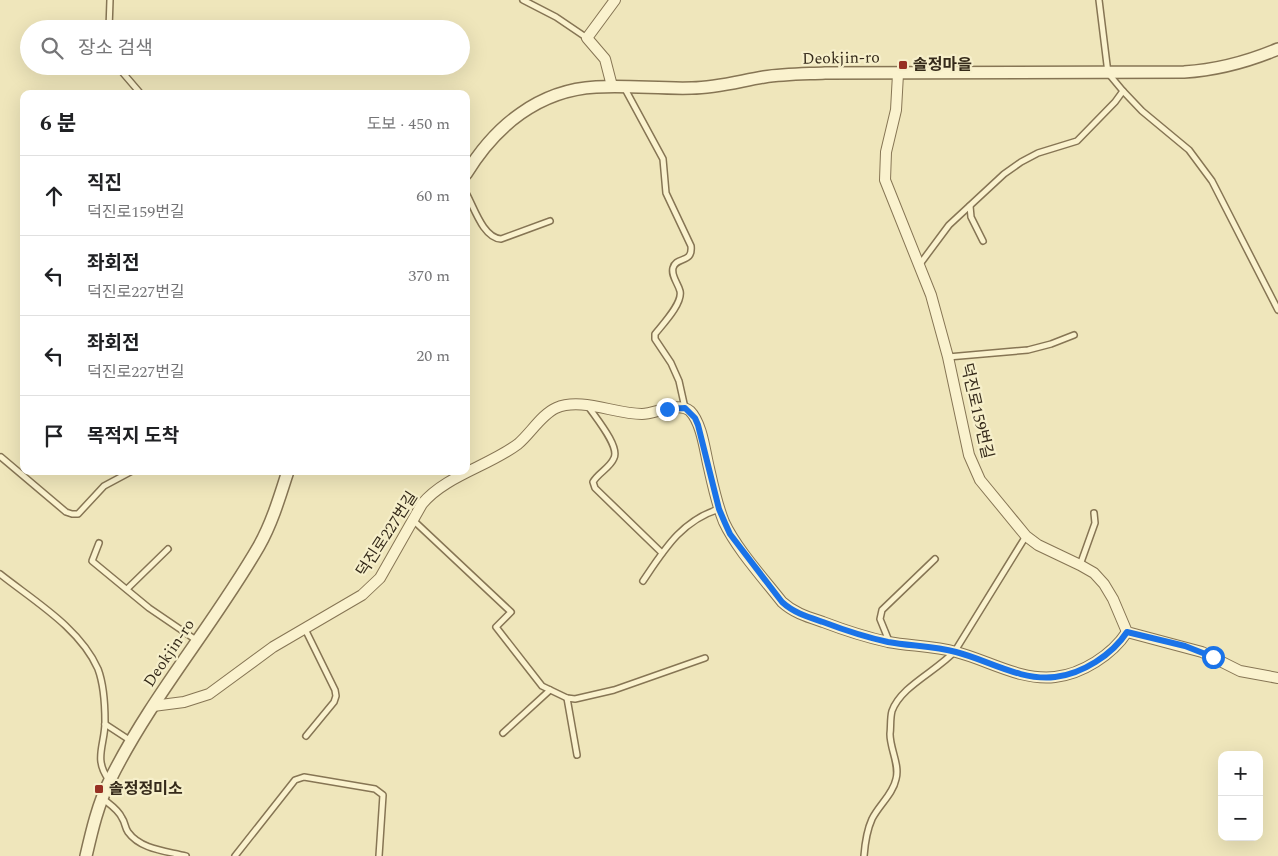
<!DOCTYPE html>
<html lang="ko">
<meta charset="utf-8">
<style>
body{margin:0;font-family:Spectral,"Noto Sans KR",serif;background:#f2f2f2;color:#202124}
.controls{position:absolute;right:15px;bottom:15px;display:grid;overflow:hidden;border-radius:10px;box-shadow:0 5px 20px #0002}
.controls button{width:45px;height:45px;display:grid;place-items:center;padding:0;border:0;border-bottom:1px solid #e0e0e0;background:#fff;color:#202124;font:25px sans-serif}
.stop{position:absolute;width:15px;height:15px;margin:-11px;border:4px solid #1a73e8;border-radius:50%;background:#fff}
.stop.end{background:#1a73e8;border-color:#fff;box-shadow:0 1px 5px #0008}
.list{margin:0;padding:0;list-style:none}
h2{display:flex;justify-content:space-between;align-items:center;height:65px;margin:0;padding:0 20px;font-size:21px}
h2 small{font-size:16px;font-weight:400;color:#757577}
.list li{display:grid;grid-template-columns:32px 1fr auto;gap:15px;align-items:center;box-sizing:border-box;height:80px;padding:0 20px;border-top:1px solid #e0e0e0}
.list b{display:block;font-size:19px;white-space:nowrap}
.list p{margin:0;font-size:16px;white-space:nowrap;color:#757577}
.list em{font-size:16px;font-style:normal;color:#757577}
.icon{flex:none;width:28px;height:28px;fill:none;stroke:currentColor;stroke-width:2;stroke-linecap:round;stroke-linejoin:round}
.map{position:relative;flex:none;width:1278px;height:856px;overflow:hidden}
.search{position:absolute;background:#fff;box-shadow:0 5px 20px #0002;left:20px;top:20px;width:450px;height:55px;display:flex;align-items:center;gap:12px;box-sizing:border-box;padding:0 18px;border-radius:28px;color:#757577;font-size:19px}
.panel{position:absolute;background:#fff;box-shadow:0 5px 20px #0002;left:20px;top:90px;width:450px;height:385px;border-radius:10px}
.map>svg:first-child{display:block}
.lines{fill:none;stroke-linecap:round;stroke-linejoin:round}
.service-casing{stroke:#867554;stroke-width:8}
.minor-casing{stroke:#867554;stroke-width:12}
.tertiary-casing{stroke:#867554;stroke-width:14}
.service{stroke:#faf2ce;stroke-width:5}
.minor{stroke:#faf2ce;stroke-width:10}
.tertiary{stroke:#faf2ce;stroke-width:11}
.route{stroke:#1a73e8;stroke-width:6}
.poi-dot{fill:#973023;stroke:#f6efca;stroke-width:2}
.labels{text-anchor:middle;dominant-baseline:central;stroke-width:4.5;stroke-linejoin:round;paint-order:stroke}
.street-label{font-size:16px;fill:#352a1a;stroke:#f6efca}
.poi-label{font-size:16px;font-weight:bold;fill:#352a1a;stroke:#f6efca;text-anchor:start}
</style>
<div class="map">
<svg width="1278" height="856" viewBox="0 0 1278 856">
<rect width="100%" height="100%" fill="#efe6bb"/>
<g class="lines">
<defs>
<g id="service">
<path d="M523,0L556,17L587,38"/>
<path d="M1099,0L1108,73L1123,91L1142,111L1189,150L1212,181L1278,310"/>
<path d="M109,29L110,0"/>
<path d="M117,66L141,94"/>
<path d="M624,87L663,159L666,193L691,246C693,264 676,256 673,268C671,276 678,283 680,291C683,303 663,324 655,334V339L671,363L679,381L685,408"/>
<path d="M466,193C474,207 483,238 501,239L550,221"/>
<path d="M970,206L971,217L983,241"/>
<path d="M920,264L949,225L1004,174L1021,162L1038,153L1077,141L1115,102L1123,91"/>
<path d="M948,357L1028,350L1051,344L1074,335"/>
<path d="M588,406C595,417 620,446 614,458C610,468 598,473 593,482L595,488L662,553"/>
<path d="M1,457L66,512L72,514H78L104,486L132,471"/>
<path d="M413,520L511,612L496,627L542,686L567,698L575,699L614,690L705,658"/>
<path d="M99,543L92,561L149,608L196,640"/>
<path d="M1080,565L1095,523L1094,513"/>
<path d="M0,574C34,601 80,628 98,669C104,685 105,705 105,722C105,745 93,759 109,780"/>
<path d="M643,581C664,550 681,521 719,509"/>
<path d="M127,589L168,549"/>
<path d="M305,629L335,690L336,696L334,702L306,736"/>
<path d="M889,641L880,619L882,610L935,559"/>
<path d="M567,698L577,755"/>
<path d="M105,724L131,741"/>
<path d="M503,733L550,690"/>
<path d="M102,798C109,804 118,809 122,818C125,822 125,828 128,832C141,850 167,851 186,856"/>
<path d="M235,856L295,780L304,777L375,789L383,795L379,856"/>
<path d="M864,856C865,843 867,830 872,819C879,805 893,794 896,779C900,765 890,749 890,734C891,727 890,718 892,711C901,686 937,671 955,651L1026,536"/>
</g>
<g id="minor">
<path d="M898,74L896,110L886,152L885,180L931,295L948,357L969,455L980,480L1026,536L1038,545L1080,565L1094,573L1104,584L1113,599L1127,632L1202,652L1240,671L1278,678"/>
<path d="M612,86L605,59L587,38L615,0"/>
<path d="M153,706L184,702L209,694L273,647L362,595L380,578L422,504C445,476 489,466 518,444C530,434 542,414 556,408C581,397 615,414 642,414C655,414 678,401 690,411C702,423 705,452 709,468C713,486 717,505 724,522C736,548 764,579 782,602C794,613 808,617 823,622C844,630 865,637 888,642C910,646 934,646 956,652C988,660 1020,681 1055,677C1082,674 1112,655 1127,632"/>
</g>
<g id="tertiary">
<path d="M466,174C495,126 539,90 596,87C628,85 660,89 692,88C716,88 740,81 764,77C784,74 804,74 825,73L1184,72C1217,70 1247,62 1278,49"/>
<path d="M86,856C92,830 98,804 110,780C151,697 213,626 259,546C272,523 280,496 288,471"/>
</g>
</defs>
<use href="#service" class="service-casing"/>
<use href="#minor" class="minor-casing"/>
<use href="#tertiary" class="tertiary-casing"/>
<use href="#service" class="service"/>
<use href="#minor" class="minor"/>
<use href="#tertiary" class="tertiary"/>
</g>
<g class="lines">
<path class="route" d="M667,409L685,408L695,418L698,425L719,509L725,523L730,534L782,602C794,613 808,617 823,622C844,630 865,637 888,642C910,646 934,646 956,652C988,660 1020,681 1055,677C1082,674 1112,655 1127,632L1185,646L1213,657"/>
</g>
<g class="poi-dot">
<rect x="898" y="60" width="10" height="10" rx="2.5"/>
<rect x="94" y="784" width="10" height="10" rx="2.5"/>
</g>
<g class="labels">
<g class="street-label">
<text transform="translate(841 58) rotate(-1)">Deokjin-ro</text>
<text transform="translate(977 411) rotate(77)">덕진로159번길</text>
<text transform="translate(387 534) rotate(-57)">덕진로227번길</text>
<text transform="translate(169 653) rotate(-56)">Deokjin-ro</text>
</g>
<g class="poi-label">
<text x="913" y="65">솔정마을</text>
<text x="109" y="789">솔정정미소</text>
</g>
</g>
</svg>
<div class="controls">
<button>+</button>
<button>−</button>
</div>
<div class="stop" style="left:1213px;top:657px"></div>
<div class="stop end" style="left:667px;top:409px"></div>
<div class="search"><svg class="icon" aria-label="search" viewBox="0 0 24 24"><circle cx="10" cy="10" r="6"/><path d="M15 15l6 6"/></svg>장소 검색</div>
<section class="panel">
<h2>6 분<small>도보 · 450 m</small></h2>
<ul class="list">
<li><svg class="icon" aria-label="ahead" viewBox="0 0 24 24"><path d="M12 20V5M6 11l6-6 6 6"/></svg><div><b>직진</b><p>덕진로159번길</p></div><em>60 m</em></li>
<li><svg class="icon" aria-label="left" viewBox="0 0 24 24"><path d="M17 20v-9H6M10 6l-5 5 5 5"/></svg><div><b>좌회전</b><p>덕진로227번길</p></div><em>370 m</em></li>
<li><svg class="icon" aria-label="left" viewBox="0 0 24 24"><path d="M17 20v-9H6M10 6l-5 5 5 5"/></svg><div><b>좌회전</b><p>덕진로227번길</p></div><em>20 m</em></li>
<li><svg class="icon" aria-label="arrive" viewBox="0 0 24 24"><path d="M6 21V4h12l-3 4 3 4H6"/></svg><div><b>목적지 도착</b></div></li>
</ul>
</section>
</div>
